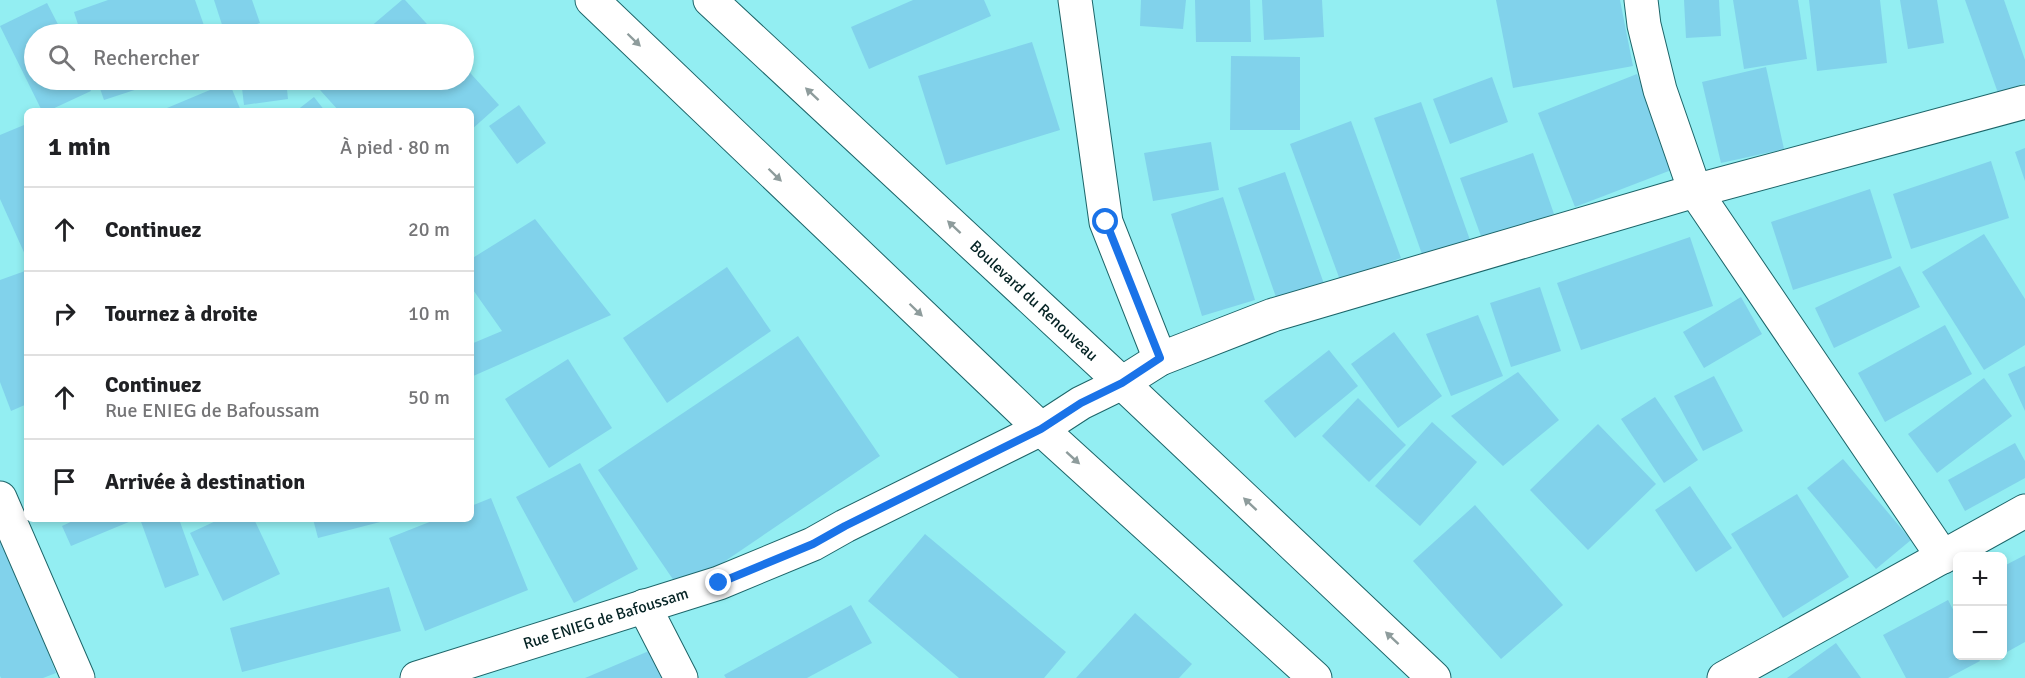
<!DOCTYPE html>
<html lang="fr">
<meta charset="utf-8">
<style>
body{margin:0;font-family:Signika,sans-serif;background:#f6f6f6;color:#202124}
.controls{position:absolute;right:18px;bottom:18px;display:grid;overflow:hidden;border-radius:9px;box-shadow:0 3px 9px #0003}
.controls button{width:54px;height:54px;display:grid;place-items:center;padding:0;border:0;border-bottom:2px solid #e0e0e0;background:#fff;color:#202124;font:30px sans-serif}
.stop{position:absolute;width:18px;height:18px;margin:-14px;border:4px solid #1a73e8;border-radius:50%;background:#fff}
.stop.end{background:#1a73e8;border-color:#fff;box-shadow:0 2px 6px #0008}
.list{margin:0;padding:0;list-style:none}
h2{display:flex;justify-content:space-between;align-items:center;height:78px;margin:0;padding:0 24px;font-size:26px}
h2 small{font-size:20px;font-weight:400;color:#757577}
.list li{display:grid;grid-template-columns:39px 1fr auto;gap:18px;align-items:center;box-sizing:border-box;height:84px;padding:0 24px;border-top:2px solid #e0e0e0}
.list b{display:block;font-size:22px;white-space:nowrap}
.list p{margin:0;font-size:20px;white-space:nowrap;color:#757577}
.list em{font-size:20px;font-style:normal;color:#757577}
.icon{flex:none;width:33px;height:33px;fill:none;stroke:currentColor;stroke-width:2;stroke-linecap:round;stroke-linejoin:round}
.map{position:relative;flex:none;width:2025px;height:678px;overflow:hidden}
.search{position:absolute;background:#fff;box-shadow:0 3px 9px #0003;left:24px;top:24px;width:450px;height:66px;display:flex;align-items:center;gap:15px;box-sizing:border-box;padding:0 21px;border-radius:33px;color:#757577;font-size:22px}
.panel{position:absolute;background:#fff;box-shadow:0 3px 9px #0003;left:24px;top:108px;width:450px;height:414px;border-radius:9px}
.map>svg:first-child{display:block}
.building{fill:#81d2eb}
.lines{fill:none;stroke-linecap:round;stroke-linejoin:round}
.minor-casing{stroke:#1c6569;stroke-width:35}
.highway-casing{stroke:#1c6569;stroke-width:35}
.minor{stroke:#fff;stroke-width:33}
.highway{stroke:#fff;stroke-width:33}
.oneway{fill:#8e9c9c}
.route{stroke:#1a73e8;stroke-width:8}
.labels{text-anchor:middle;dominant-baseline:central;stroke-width:4.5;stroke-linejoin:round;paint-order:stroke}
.street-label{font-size:16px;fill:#052324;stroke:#b2f8fb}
</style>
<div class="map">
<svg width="2025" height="678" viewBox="0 0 2025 678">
<rect width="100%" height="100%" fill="#93eef2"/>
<g class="building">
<path d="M108,0H195L207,34H81L74,12Z"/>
<path d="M214,0H252L260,23L225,34Z"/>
<path d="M402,0H405L436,34H362Z"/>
<path d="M913,0H984L991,16L869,69L851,27Z"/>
<path d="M1141,0H1186L1183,29L1140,26Z"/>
<path d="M1195,0H1250L1251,42H1196Z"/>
<path d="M1262,0H1322L1324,37L1264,40Z"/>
<path d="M1496,0H1620L1633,66L1513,88Z"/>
<path d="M1684,0H1719L1721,36L1686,38Z"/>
<path d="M1733,0H1798L1807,59L1744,69Z"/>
<path d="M1809,0H1880L1887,63L1817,71Z"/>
<path d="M1900,0H1937L1944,43L1908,49Z"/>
<path d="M1965,0H2004L2025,60V83L1998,93Z"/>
<path d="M47,3L63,34H34V80H86L91,91L48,111H42L0,26Z"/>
<path d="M1032,42L1060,130L946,165L918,76Z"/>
<path d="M1231,56L1300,57V130H1230Z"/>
<path d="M464,66L499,105L471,130V111H339L311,80H464Z"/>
<path d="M1766,67L1784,149L1721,163L1702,82Z"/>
<path d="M1637,74L1674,169L1575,207L1538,113Z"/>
<path d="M1492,77L1508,122L1450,144L1433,99Z"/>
<path d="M97,80H165L104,100Z"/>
<path d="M241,80H286L288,99L244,105Z"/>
<path d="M229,82L241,111H169L167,108Z"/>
<path d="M314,97L325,111H296Z"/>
<path d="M1421,102L1470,240L1423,257L1374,118Z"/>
<path d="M519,105L546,143L517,164L489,126Z"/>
<path d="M1351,121L1401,258L1340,280L1290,144Z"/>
<path d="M24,125L27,132V259L0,199V135Z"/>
<path d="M1211,142L1219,190L1153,201L1144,153Z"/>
<path d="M2025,148V181L2015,152Z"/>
<path d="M1533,153L1554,214L1482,239L1460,178Z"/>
<path d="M1991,161L2009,218L1911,249L1893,194Z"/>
<path d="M1285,172L1324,284L1277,300L1238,188Z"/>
<path d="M1870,189L1892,258L1793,290L1771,222Z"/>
<path d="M1223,197L1255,300L1202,316L1171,214Z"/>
<path d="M535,219L611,315L471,377V344L502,331L471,287V259Z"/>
<path d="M1984,234L2025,299V345L1984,370L1922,272Z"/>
<path d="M1690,237L1713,306L1581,350L1557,283Z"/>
<path d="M1900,266L1920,307L1834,348L1815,308Z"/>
<path d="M727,267L771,331L667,403L623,338Z"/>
<path d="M25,271L27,275V404L11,411L0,382V280Z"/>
<path d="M1540,287L1561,351L1511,367L1490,303Z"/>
<path d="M1741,297L1762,334L1704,368L1683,332Z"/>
<path d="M1478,315L1503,376L1451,396L1426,334Z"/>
<path d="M1945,325L1972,374L1885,422L1858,373Z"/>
<path d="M1394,332L1442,396L1398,428L1351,364Z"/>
<path d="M798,336L880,456L681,591L598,470Z"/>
<path d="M1329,350L1358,386L1295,438L1264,401Z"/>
<path d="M568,359L612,428L549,468L505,399Z"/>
<path d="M2025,366V411L2008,374Z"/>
<path d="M1518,372L1559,420L1503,466L1451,416Z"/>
<path d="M1714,376L1743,431L1703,451L1674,396Z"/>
<path d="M1984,378L2012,416L1937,473L1908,434Z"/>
<path d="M1655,397L1698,460L1664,483L1621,419Z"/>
<path d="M1358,398L1406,445L1369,482L1322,436Z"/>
<path d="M1432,422L1477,462L1420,526L1375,486Z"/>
<path d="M1598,424L1656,484L1588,550L1530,490Z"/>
<path d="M2015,443L2025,461V478L1965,511L1948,480Z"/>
<path d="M1843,459L1911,540L1876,569L1807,488Z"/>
<path d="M580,463L638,569L574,603L516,497Z"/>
<path d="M1690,486L1732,548L1696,572L1655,510Z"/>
<path d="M1797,494L1849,577L1783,618L1731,534Z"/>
<path d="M491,498L528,590L425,631L389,538L437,519H471V506Z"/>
<path d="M1475,505L1563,605L1501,659L1413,561Z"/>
<path d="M77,519H136L71,546L62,526Z"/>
<path d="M140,519H179L199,575L165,588Z"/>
<path d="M220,519H254L280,574L223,601L190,533Z"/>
<path d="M313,519H387L388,520L318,538Z"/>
<path d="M0,530L56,673L43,678H1L0,676Z"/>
<path d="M925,534L1066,652L1044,678H959L868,601Z"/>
<path d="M2025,555V642L2007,652L2002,643V567Z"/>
<path d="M389,587L401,631L242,672L230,628Z"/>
<path d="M1948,600L1958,619V656H1977L1980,661L1948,678H1906L1883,635Z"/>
<path d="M851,605L872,643L807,678H726L724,675Z"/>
<path d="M1135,613L1192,664L1179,678H1076Z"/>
<path d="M1836,643L1861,678H1787Z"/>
<path d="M656,648L668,675L660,678H585Z"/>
</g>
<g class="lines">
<defs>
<g id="minor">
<path d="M1075,0L1106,222L1160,359"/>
<path d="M1641,0L1644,25L1660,90L1695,191L1943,557"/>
<path d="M0,498L78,678"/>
<path d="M644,606L681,678"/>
<path id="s1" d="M417,678L719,583L813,544L845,526L1041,429L1081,403L1122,383L1160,359L1273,315L1695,191L2025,102"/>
<path d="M1724,678L2025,511"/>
</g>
<g id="highway">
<path d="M592,0L1041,429L1315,678"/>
<path id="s2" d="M710,0L1122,383L1434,678"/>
</g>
</defs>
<use href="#minor" class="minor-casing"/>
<use href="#highway" class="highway-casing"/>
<use href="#minor" class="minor"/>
<use href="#highway" class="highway"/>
</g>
<defs><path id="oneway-solid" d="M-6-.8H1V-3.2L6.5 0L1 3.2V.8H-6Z" transform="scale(1.5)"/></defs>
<g class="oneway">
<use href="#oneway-solid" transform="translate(634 40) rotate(44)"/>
<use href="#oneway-solid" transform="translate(812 94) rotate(-137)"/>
<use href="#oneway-solid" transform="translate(775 175) rotate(44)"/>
<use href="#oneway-solid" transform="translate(954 227) rotate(-137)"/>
<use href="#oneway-solid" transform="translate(916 310) rotate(44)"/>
<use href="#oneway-solid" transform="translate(1073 458) rotate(42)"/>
<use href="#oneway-solid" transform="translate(1250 504) rotate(-137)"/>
<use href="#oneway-solid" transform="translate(1392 638) rotate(-137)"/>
</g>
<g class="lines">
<path class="route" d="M719,583L813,544L845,526L1041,429L1081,403L1122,383L1160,358L1106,222"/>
</g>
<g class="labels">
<g class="street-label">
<text stroke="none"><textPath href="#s2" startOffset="442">Boulevard du Renouveau</textPath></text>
<text stroke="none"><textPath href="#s1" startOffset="198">Rue ENIEG de Bafoussam</textPath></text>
</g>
</g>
</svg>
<div class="controls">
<button>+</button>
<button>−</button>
</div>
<div class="stop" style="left:1106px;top:222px"></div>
<div class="stop end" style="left:719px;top:583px"></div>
<div class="search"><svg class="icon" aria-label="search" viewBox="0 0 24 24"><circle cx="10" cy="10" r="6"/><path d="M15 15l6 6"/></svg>Rechercher</div>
<section class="panel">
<h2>1 min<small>À pied · 80 m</small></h2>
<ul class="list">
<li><svg class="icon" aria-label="ahead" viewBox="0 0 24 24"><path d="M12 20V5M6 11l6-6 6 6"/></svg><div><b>Continuez</b></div><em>20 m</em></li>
<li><svg class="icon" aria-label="right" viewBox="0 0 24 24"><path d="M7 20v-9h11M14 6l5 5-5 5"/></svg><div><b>Tournez à droite</b></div><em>10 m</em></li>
<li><svg class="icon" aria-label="ahead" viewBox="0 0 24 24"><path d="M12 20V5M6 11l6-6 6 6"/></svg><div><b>Continuez</b><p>Rue ENIEG de Bafoussam</p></div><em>50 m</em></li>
<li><svg class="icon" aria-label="arrive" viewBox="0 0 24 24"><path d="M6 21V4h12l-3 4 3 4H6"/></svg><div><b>Arrivée à destination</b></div></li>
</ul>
</section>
</div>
